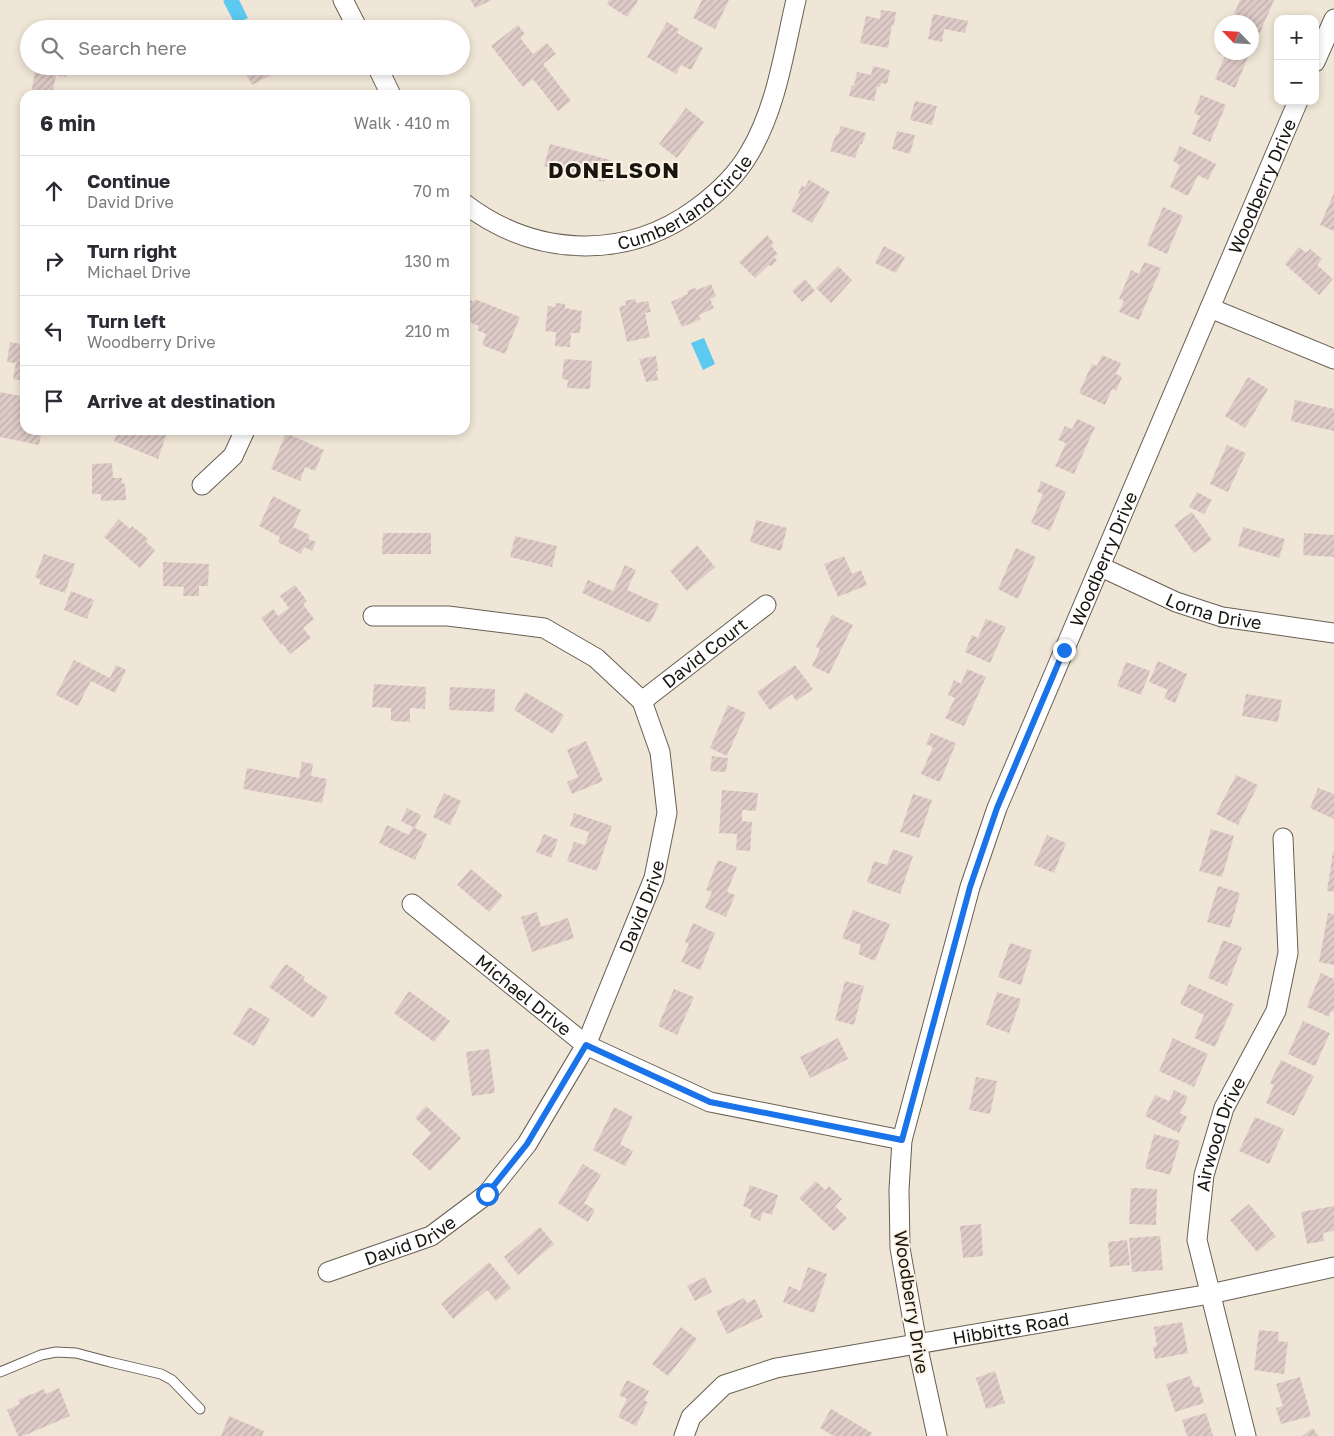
<!DOCTYPE html>
<meta charset="utf-8">
<style>
body{margin:0;font-family:"Golos Text",sans-serif;background:#f7f7f7;color:#2b2b33}
.controls{position:absolute;right:15px;top:15px;display:grid;overflow:hidden;border-radius:10px;box-shadow:0 2px 8px #0003}
.controls button{width:45px;height:45px;display:grid;place-items:center;padding:0;border:0;border-bottom:1px solid #e1e1e2;background:#fff;color:#2b2b33;font:25px sans-serif}
.compass{position:absolute;left:1214px;top:15px;width:45px;height:45px;border-radius:50%;background:#fff;box-shadow:0 2px 8px #0003;rotate:295deg}
.stop{position:absolute;width:15px;height:15px;margin:-11px;border:4px solid #1a73e8;border-radius:50%;background:#fff}
.stop.end{background:#1a73e8;border-color:#fff;box-shadow:0 1px 5px #0008}
.list{margin:0;padding:0;list-style:none}
h2{display:flex;justify-content:space-between;align-items:center;height:65px;margin:0;padding:0 20px;font-size:21px}
h2 small{font-size:16px;font-weight:400;color:#7c7c81}
.list li{display:grid;grid-template-columns:32px 1fr auto;gap:15px;align-items:center;box-sizing:border-box;height:70px;padding:0 20px;border-top:1px solid #e1e1e2}
.list b{display:block;font-size:19px;white-space:nowrap}
.list p{margin:0;font-size:16px;white-space:nowrap;color:#7c7c81}
.list em{font-size:16px;font-style:normal;color:#7c7c81}
.icon{flex:none;width:28px;height:28px;fill:none;stroke:currentColor;stroke-width:2;stroke-linecap:round;stroke-linejoin:round}
.map{position:relative;flex:none;width:1334px;height:1436px;overflow:hidden}
.search{position:absolute;background:#fff;box-shadow:0 2px 8px #0003;left:20px;top:20px;width:450px;height:55px;display:flex;align-items:center;gap:12px;box-sizing:border-box;padding:0 18px;border-radius:28px;color:#7c7c81;font-size:19px}
.panel{position:absolute;background:#fff;box-shadow:0 2px 8px #0003;left:20px;top:90px;width:450px;height:345px;border-radius:15px}
.map>svg:first-child{display:block}
.water{fill:#5cc9f1}
.building{fill:url(#building-hatch)}
.lines{fill:none;stroke-linecap:round;stroke-linejoin:round}
.service-casing{stroke:#685f53;stroke-width:11}
.minor-casing{stroke:#685f53;stroke-width:21}
.service{stroke:#fff;stroke-width:9}
.minor{stroke:#fff;stroke-width:19}
.route{stroke:#1a73e8;stroke-width:6}
.labels{text-anchor:middle;dominant-baseline:central;stroke-width:4;stroke-linejoin:round;paint-order:stroke}
.street-label{font-size:18px;fill:#191611;stroke:#fdf3e4}
.district-label{font-size:22px;font-weight:bold;letter-spacing:1px;fill:#191611;stroke:#fdf3e4}
</style>
<div class="map">
<svg width="1334" height="1436" viewBox="0 0 1334 1436">
<defs>
<pattern id="building-hatch" width="6" height="6" patternUnits="userSpaceOnUse" patternTransform="scale(1.25)"><rect width="6" height="6" fill="#decbc7"/><path d="M-1 1l2-2M0 6l6-6M5 7l2-2" fill="none" stroke="#beaeaa"/></pattern>
</defs>
<rect width="100%" height="100%" fill="#f0e6d7"/>
<g class="water">
<path d="M225,0H239L248,18L235,24L223,1Z"/>
<path d="M704,338L715,364L703,370L691,343Z"/>
</g>
<g class="building">
<path d="M471,0H492L475,8Z"/>
<path d="M609,0H636L638,1L627,17L607,4Z"/>
<path d="M702,0H729L715,29L693,18Z"/>
<path d="M1240,0H1274L1259,35L1252,32V22H1239L1242,17L1234,14Z"/>
<path d="M881,10L896,12L894,25H892L888,48L860,43L866,16L880,19Z"/>
<path d="M933,14L968,21L965,33L944,29L942,42L928,39Z"/>
<path d="M667,22L679,29L677,33L703,48L691,70L681,65L676,74L647,57Z"/>
<path d="M518,25L525,34L520,38L533,54L547,43L556,54L543,64L571,101L558,111L533,79L523,87L491,46Z"/>
<path d="M1221,47L1222,52H1250L1235,88L1215,79L1225,56L1217,53L1219,52Z"/>
<path d="M36,66H68L66,77L56,75L52,95H31Z"/>
<path d="M242,66H278L280,70L252,85Z"/>
<path d="M873,66L890,70L887,84L881,83L880,87H877L874,101L849,96L852,85L854,86L857,72L871,75Z"/>
<path d="M1201,95L1226,105L1210,142L1192,134L1200,116L1194,113Z"/>
<path d="M915,101L937,106L932,125L910,120Z"/>
<path d="M686,108L704,122L677,158L659,144Z"/>
<path d="M841,126L866,133L862,144H860L855,158L830,151L836,134L838,135Z"/>
<path d="M897,131L915,135L910,154L892,149Z"/>
<path d="M550,144L610,160L604,182L544,166Z"/>
<path d="M1180,146L1216,164L1208,180L1198,175L1188,196L1170,187L1180,165L1173,161Z"/>
<path d="M809,180L830,192L812,223L791,211L800,195L798,193L802,186L805,187Z"/>
<path d="M1334,193V231L1320,225Z"/>
<path d="M1163,207L1183,216L1167,254L1147,245Z"/>
<path d="M767,235L774,243L771,246L778,254L774,257L777,260L771,266L769,265L755,278L739,262Z"/>
<path d="M884,246L905,257L896,273L875,263Z"/>
<path d="M1299,247L1306,253L1310,249L1322,259L1317,265L1333,279L1319,295L1285,264Z"/>
<path d="M1144,262L1161,268L1139,320L1119,312L1124,301L1119,299L1131,270L1139,274Z"/>
<path d="M838,266L852,280L831,303L816,288Z"/>
<path d="M805,279L815,291L802,302L792,291Z"/>
<path d="M711,284L716,296L710,299L714,308L699,315L701,319L682,327L671,302L688,294L687,291L695,288L697,290Z"/>
<path d="M465,298L474,302L475,299L520,317L505,354L482,345L486,334L477,330L479,326L465,320Z"/>
<path d="M635,299L636,303L648,301L651,312L645,313L650,337L627,342L619,307L626,305L625,301Z"/>
<path d="M556,303L565,304V308L582,311L580,333H571L570,347L555,346L556,332L545,331L548,306L556,307Z"/>
<path d="M10,342L25,345V381L13,379L16,363L7,362Z"/>
<path d="M1102,355L1121,363L1116,374L1122,377L1116,391L1112,389L1105,405L1079,393L1092,364L1097,366Z"/>
<path d="M656,356L658,371H656L658,380L646,382L639,359Z"/>
<path d="M564,359L592,361L590,389L567,388L568,380L562,379Z"/>
<path d="M1248,377L1268,389L1245,428L1225,416Z"/>
<path d="M0,392L25,397V430H42L39,445L0,437Z"/>
<path d="M1295,400L1334,409V431L1291,421Z"/>
<path d="M1077,419L1095,427L1074,474L1055,466L1066,443L1058,440L1065,426L1072,429Z"/>
<path d="M118,430H168L158,459L114,441Z"/>
<path d="M286,433L324,450L315,471L305,467L300,481L271,469Z"/>
<path d="M1227,445L1246,453L1228,492L1210,484Z"/>
<path d="M112,463L113,478H122V484L125,483L126,500L101,501V494H92V464Z"/>
<path d="M1041,481L1066,492L1050,531L1031,523L1043,494L1037,492Z"/>
<path d="M1197,492L1212,500L1204,514L1189,507Z"/>
<path d="M273,496L301,510L293,527L310,535L308,539L316,542L312,551L304,547L301,554L278,542L280,537L259,526Z"/>
<path d="M1192,512L1212,540L1194,553L1174,525Z"/>
<path d="M119,519L130,529L132,526L148,539L146,542L155,550L140,568L104,537Z"/>
<path d="M756,520L787,528L781,551L750,542Z"/>
<path d="M1243,527L1285,539L1279,558L1238,546Z"/>
<path d="M383,533H431V554H382Z"/>
<path d="M1304,533L1334,535V557L1303,555Z"/>
<path d="M515,536L557,546L552,567L510,557Z"/>
<path d="M697,545L715,567L687,591L670,571Z"/>
<path d="M1016,548L1036,557L1018,599L998,589Z"/>
<path d="M44,554L75,564L65,593L39,584L41,580L35,577Z"/>
<path d="M844,556L852,574L861,570L867,585L838,597L824,564Z"/>
<path d="M163,562L209,564L208,586H199V596H183L184,587L163,586Z"/>
<path d="M625,565L636,570L627,590L659,604L650,623L582,593L588,580L613,591Z"/>
<path d="M295,585L307,601L303,604L314,619L303,628L311,638L290,654L283,644L281,645L261,618L273,609L278,616L289,608L280,596Z"/>
<path d="M71,591L94,600L87,619L64,610Z"/>
<path d="M832,615L853,625L829,674L812,666L820,649L816,647Z"/>
<path d="M986,619L1006,627L990,663L965,652L972,635L978,638Z"/>
<path d="M74,660L110,678L116,665L126,670L115,693L91,681L78,706L56,695Z"/>
<path d="M1158,661L1187,674L1175,703L1164,698L1168,690L1149,682Z"/>
<path d="M1126,662L1150,671L1141,695L1117,686Z"/>
<path d="M795,665L813,689L796,701L792,694L770,710L757,692Z"/>
<path d="M967,669L986,677L964,726L945,718L955,698L948,695L954,680L961,684Z"/>
<path d="M374,684L426,687L425,709L410,708V722L391,721V708L372,707Z"/>
<path d="M450,687L495,689L494,712L449,710Z"/>
<path d="M525,692L564,715L553,734L514,710Z"/>
<path d="M1246,694L1282,700L1278,722L1242,716Z"/>
<path d="M728,705L746,713L727,756L710,748Z"/>
<path d="M931,733L956,743L940,782L921,774L933,747L926,744Z"/>
<path d="M586,741L603,781L572,794L567,782L578,777L567,750Z"/>
<path d="M712,756L728,758L726,772L710,771Z"/>
<path d="M302,762L313,764L311,776L327,779L322,803L243,789L247,768L299,778Z"/>
<path d="M1236,775L1258,785L1238,825L1216,814Z"/>
<path d="M1318,788L1334,794V819L1310,808Z"/>
<path d="M722,790L758,793L756,811L742,810V821L752,822L750,851L736,850L737,834L719,833Z"/>
<path d="M444,793L461,801L450,825L433,817Z"/>
<path d="M913,794L932,800L919,838L900,832Z"/>
<path d="M407,808L421,815L415,828L427,834L415,860L379,843L387,825L409,835L413,827L401,821Z"/>
<path d="M574,813L612,826L597,871L567,861L574,842L585,845L589,832L570,826Z"/>
<path d="M1211,829L1234,836L1222,877L1199,871Z"/>
<path d="M544,834L558,840L551,858L536,852Z"/>
<path d="M1047,835L1066,843L1054,873L1034,865Z"/>
<path d="M893,849L913,856L900,894L867,882L874,861L887,865Z"/>
<path d="M1333,852H1334V892L1327,891Z"/>
<path d="M718,860L737,867L727,892L735,895L726,917L705,908L712,892L706,890Z"/>
<path d="M471,869L503,896L489,912L457,885Z"/>
<path d="M1218,886L1240,893L1230,928L1207,922Z"/>
<path d="M853,910L890,924L875,961L858,954L861,945L842,938Z"/>
<path d="M537,912L541,927L568,918L574,938L532,952L521,917Z"/>
<path d="M1328,913L1334,914V965L1319,962Z"/>
<path d="M693,923L715,933L700,970L681,962L689,944L685,942Z"/>
<path d="M1223,940L1242,947L1227,986L1208,978Z"/>
<path d="M1010,943L1032,950L1021,985L998,977Z"/>
<path d="M286,964L305,977L303,980L328,997L313,1018L269,987Z"/>
<path d="M1321,973L1334,979V1012L1331,1011L1329,1017L1307,1007Z"/>
<path d="M845,981L864,986L854,1025L835,1020Z"/>
<path d="M1189,984L1234,1004L1215,1047L1194,1038L1204,1015L1180,1004Z"/>
<path d="M674,989L694,997L677,1035L658,1026Z"/>
<path d="M409,991L450,1021L434,1042L394,1013Z"/>
<path d="M997,992L1021,999L1009,1033L986,1025Z"/>
<path d="M249,1007L270,1019L254,1046L233,1034Z"/>
<path d="M1303,1021L1330,1033L1315,1066L1288,1054Z"/>
<path d="M838,1038L848,1059L810,1078L800,1057Z"/>
<path d="M1173,1038L1208,1054L1194,1087L1159,1071Z"/>
<path d="M489,1049L495,1093L472,1096L466,1052Z"/>
<path d="M1281,1060L1314,1076L1294,1116L1266,1103L1274,1085L1270,1083Z"/>
<path d="M976,1077L997,1081L990,1114L969,1110Z"/>
<path d="M1174,1090L1188,1097L1180,1113L1187,1117L1179,1133L1145,1116L1155,1095L1169,1101Z"/>
<path d="M426,1106L461,1138L430,1171L412,1154L431,1133L415,1118Z"/>
<path d="M614,1107L633,1117L620,1144L633,1151L625,1166L593,1150Z"/>
<path d="M1255,1117L1284,1129L1269,1164L1239,1151Z"/>
<path d="M1154,1134L1180,1141L1170,1175L1145,1168Z"/>
<path d="M583,1164L601,1175L584,1203L595,1210L588,1222L558,1203Z"/>
<path d="M816,1181L825,1190L829,1186L842,1199L835,1206L847,1218L834,1231L799,1198Z"/>
<path d="M750,1185L778,1195L772,1215L763,1212L760,1221L750,1217L752,1210L743,1206Z"/>
<path d="M1131,1188L1157,1189L1156,1225L1129,1224Z"/>
<path d="M1249,1204L1276,1236L1257,1252L1230,1220Z"/>
<path d="M1334,1206V1231L1323,1233L1324,1241L1307,1244L1301,1212Z"/>
<path d="M981,1224L983,1256L963,1258L960,1226Z"/>
<path d="M540,1227L554,1244L518,1275L504,1257Z"/>
<path d="M1160,1236L1163,1270L1132,1272L1129,1238Z"/>
<path d="M1127,1240L1130,1265L1110,1267L1108,1242Z"/>
<path d="M489,1262L511,1288L496,1301L487,1290L453,1319L441,1304Z"/>
<path d="M808,1267L827,1274L814,1313L783,1302L789,1286L800,1291Z"/>
<path d="M705,1277L712,1292L695,1301L687,1286Z"/>
<path d="M744,1298L747,1303L755,1299L763,1317L727,1334L716,1311Z"/>
<path d="M1182,1322L1188,1353L1155,1359L1153,1347L1157,1346L1154,1327Z"/>
<path d="M681,1327L697,1339L668,1376L652,1364Z"/>
<path d="M1259,1330L1279,1332L1278,1341L1288,1342L1284,1374L1254,1370Z"/>
<path d="M995,1371L1005,1403L986,1409L976,1378Z"/>
<path d="M1190,1376L1194,1387L1199,1386L1204,1403L1175,1412L1166,1384Z"/>
<path d="M1300,1377L1311,1416L1281,1424L1276,1408L1283,1406L1276,1384Z"/>
<path d="M627,1380L649,1391L644,1400L648,1402L636,1426L618,1417L627,1399L619,1395Z"/>
<path d="M59,1388L70,1416L23,1436H18L7,1410L20,1404L18,1400L44,1389L46,1394Z"/>
<path d="M831,1409L872,1433L870,1436H834L820,1428Z"/>
<path d="M1206,1413L1213,1436H1187L1182,1420Z"/>
<path d="M229,1416L264,1431L262,1436H221Z"/>
<path d="M1313,1428L1318,1436H1302Z"/>
</g>
<g class="lines">
<defs>
<path id="service" d="M0,1372L41,1355L56,1352L76,1353L110,1362L161,1374L172,1380L200,1409"/>
<g id="minor">
<path d="M343,0L358,29"/>
<path d="M1315,62L1334,19"/>
<path d="M377,66L391,95"/>
<path id="s1" d="M465,204C535,257 625,261 696,209C718,193 737,175 750,152C777,106 784,51 796,0"/>
<path d="M1210,308L1334,359"/>
<path d="M202,485L233,456L245,430"/>
<path id="s2" d="M1101,567L1176,602L1222,617L1334,633"/>
<path id="s3" d="M642,701L766,605"/>
<path id="s4" d="M412,904L586,1045L710,1102L902,1140"/>
<path id="s5" d="M328,1272L431,1236L487,1194L527,1144L586,1045L654,878L667,813L660,752L642,701L596,658L544,628L448,616H373"/>
<path id="s6" d="M684,1436L691,1417L724,1385L776,1368L1210,1294L1334,1267"/>
<path id="s7" d="M937,1436L917,1344L900,1248L899,1190L902,1140L970,887L997,808L1298,101"/>
<path id="s8" d="M1246,1436L1197,1240L1204,1175L1224,1108L1276,1011L1288,953L1283,838"/>
</g>
</defs>
<use href="#service" class="service-casing"/>
<use href="#minor" class="minor-casing"/>
<use href="#service" class="service"/>
<use href="#minor" class="minor"/>
</g>
<g class="lines">
<path class="route" d="M487,1194L527,1144L586,1045L710,1102L902,1140L970,887L997,808L1064,650"/>
</g>
<g class="labels">
<g class="street-label">
<text stroke="none"><textPath href="#s7" startOffset="1321">Woodberry Drive</textPath></text>
<text stroke="none"><textPath href="#s1" startOffset="242">Cumberland Circle</textPath></text>
<text stroke="none"><textPath href="#s7" startOffset="916">Woodberry Drive</textPath></text>
<text stroke="none"><textPath href="#s2" startOffset="122">Lorna Drive</textPath></text>
<text stroke="none"><textPath href="#s3" startOffset="79">David Court</textPath></text>
<text stroke="none"><textPath href="#s5" startOffset="508">David Drive</textPath></text>
<text stroke="none"><textPath href="#s4" startOffset="144">Michael Drive</textPath></text>
<text stroke="none"><textPath href="#s8" startOffset="311">Airwood Drive</textPath></text>
<text stroke="none"><textPath href="#s5" startOffset="88">David Drive</textPath></text>
<text transform="translate(912 1302) rotate(81)">Woodberry Drive</text>
<text stroke="none"><textPath href="#s6" startOffset="359">Hibbitts Road</textPath></text>
</g>
<g class="district-label">
<text x="614" y="169">DONELSON</text>
</g>
</g>
</svg>
<div class="controls">
<button>+</button>
<button>−</button>
</div>
<svg class="compass" viewBox="-18 -18 36 36"><path d="M0-13l5 13h-10z" fill="#e53935"/><path d="M0 13l5-13h-10z" fill="#7c7c81"/></svg>
<div class="stop" style="left:487px;top:1194px"></div>
<div class="stop end" style="left:1064px;top:650px"></div>
<div class="search"><svg class="icon" aria-label="search" viewBox="0 0 24 24"><circle cx="10" cy="10" r="6"/><path d="M15 15l6 6"/></svg>Search here</div>
<section class="panel">
<h2>6 min<small>Walk · 410 m</small></h2>
<ul class="list">
<li><svg class="icon" aria-label="ahead" viewBox="0 0 24 24"><path d="M12 20V5M6 11l6-6 6 6"/></svg><div><b>Continue</b><p>David Drive</p></div><em>70 m</em></li>
<li><svg class="icon" aria-label="right" viewBox="0 0 24 24"><path d="M7 20v-9h11M14 6l5 5-5 5"/></svg><div><b>Turn right</b><p>Michael Drive</p></div><em>130 m</em></li>
<li><svg class="icon" aria-label="left" viewBox="0 0 24 24"><path d="M17 20v-9H6M10 6l-5 5 5 5"/></svg><div><b>Turn left</b><p>Woodberry Drive</p></div><em>210 m</em></li>
<li><svg class="icon" aria-label="arrive" viewBox="0 0 24 24"><path d="M6 21V4h12l-3 4 3 4H6"/></svg><div><b>Arrive at destination</b></div></li>
</ul>
</section>
</div>
